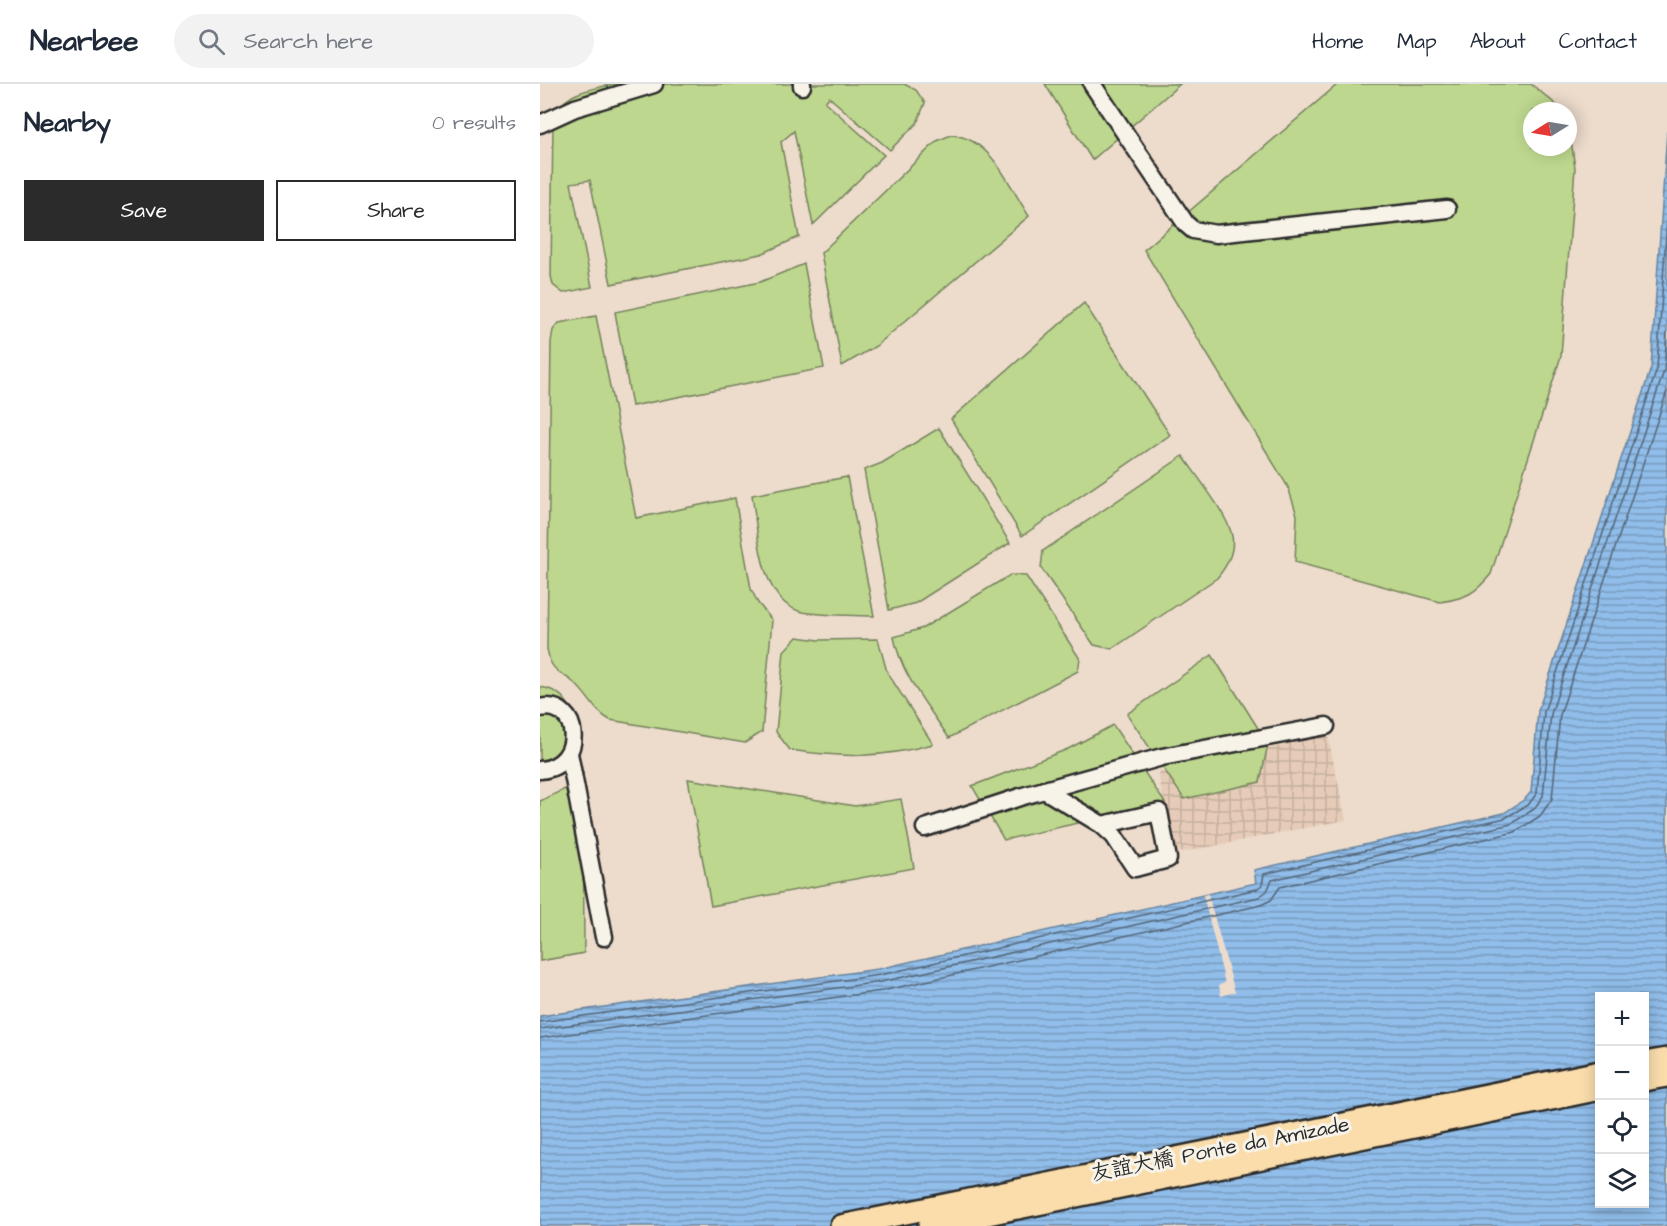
<!DOCTYPE html>
<meta charset="utf-8">
<style>
body{margin:0;font-family:"Architects Daughter","LXGW WenKai TC",sans-serif;background:#f2f2f3;color:#1f2937}
.controls{position:absolute;right:18px;bottom:18px;display:grid;overflow:hidden;border-radius:0px;box-shadow:0 3px 15px #0003}
.controls button{width:54px;height:54px;display:grid;place-items:center;padding:0;border:0;border-bottom:2px solid #e0e1e3;background:#fff;color:#1f2937;font:30px sans-serif}
.compass{position:absolute;left:983px;top:18px;width:54px;height:54px;border-radius:50%;background:#fff;box-shadow:0 3px 15px #0003;rotate:259deg}
.list{margin:0;padding:0;list-style:none}
h2{display:flex;justify-content:space-between;align-items:center;height:78px;margin:0;padding:0 24px;font-size:26px}
h2 small{font-size:20px;font-weight:400;color:#747a83}
.actions{display:flex;gap:12px;padding:18px 24px}
.actions a{flex:1;padding:14px 0;border:2px solid #2b2b2b;border-radius:0px;text-align:center;font-size:21px;color:#2b2b2b}
.actions .main{background:#2b2b2b;color:#fff}
.icon{flex:none;width:33px;height:33px;fill:none;stroke:currentColor;stroke-width:2;stroke-linecap:round;stroke-linejoin:round}
.map{position:relative;flex:none;width:1127px;height:1142px;overflow:hidden}
header{display:flex;align-items:center;gap:36px;box-sizing:border-box;height:84px;padding:0 30px;background:#fff;border-bottom:2px solid #e0e1e3}
header strong{font-size:28px}
nav{display:flex;gap:33px;margin-inline-start:auto;font-size:21px}
.search{width:420px;height:54px;background:#f2f2f3;display:flex;align-items:center;gap:15px;box-sizing:border-box;padding:0 21px;border-radius:33px;color:#747a83;font-size:22px}
main{display:flex}
aside{flex:1;background:#fff}
.map>svg:first-child{display:block}
.industrial{fill:url(#industrial-grid)}
.green{fill:#bdd78e;stroke:#74815c;stroke-width:1.5}
.water{fill:url(#water-rules);stroke:#68839d;stroke-width:1.5;fill-rule:evenodd}
.pier{fill:#eddccc}
.lines{fill:none;stroke-linecap:round;stroke-linejoin:round}
.shore{stroke:#536577;stroke-width:1.5}
.minor-casing{stroke:#2b2b2b;stroke-width:21}
.major-casing{stroke:#2b2b2b;stroke-width:26}
.minor{stroke:#f7f3e8;stroke-width:16}
.major{stroke:#faddab;stroke-width:21}
.labels{text-anchor:middle;dominant-baseline:central;stroke-width:6;stroke-linejoin:round;paint-order:stroke}
.street-label{font-size:21px;fill:#2b2b2b;stroke:#f7f3e8}
</style>
<header>
<strong>Nearbee</strong>
<div class="search"><svg class="icon" aria-label="search" viewBox="0 0 24 24"><circle cx="10" cy="10" r="6"/><path d="M15 15l6 6"/></svg>Search here</div>
<nav><a>Home</a><a>Map</a><a>About</a><a>Contact</a></nav>
</header>
<main>
<aside>
<h2>Nearby<small>0 results</small></h2>
<ul class="list">
</ul>
<div class="actions"><a class="main">Save</a><a>Share</a></div>
</aside>
<div class="map">
<svg width="1127" height="1142" viewBox="0 0 1127 1142">
<defs>
<pattern id="industrial-grid" width="8" height="8" patternUnits="userSpaceOnUse" patternTransform="scale(1.5)"><rect width="8" height="8" fill="#e6ccb8"/><path d="M0 4h8M4 0v8" fill="none" stroke="#c5af9e"/></pattern>
<pattern id="water-rules" width="6" height="5" patternUnits="userSpaceOnUse" patternTransform="scale(1.5)"><rect width="6" height="5" fill="#90bde9"/><path d="M0 2.5h6" fill="none" stroke="#769abd"/></pattern>
</defs>
<rect width="100%" height="100%" fill="#eddccc"/>
<filter id="ink" filterUnits="userSpaceOnUse"><feTurbulence type="fractalNoise" baseFrequency=".0167" numOctaves="2"/><feDisplacementMap in="SourceGraphic" scale="12" xChannelSelector="R" yChannelSelector="G"/><feConvolveMatrix kernelMatrix="1 2 1 2 8 2 1 2 1" color-interpolation-filters="sRGB"/></filter>
<g filter="url(#ink)">
<path class="industrial" d="M788,652L806,736L633,770L618,688Z"/>
<g class="green">
<path d="M74,0H364L376,6L385,19L377,39L350,66L289,13L285,18L344,71L273,141L254,47L241,58L259,153L221,170L71,200L50,96L31,99L52,203L23,209L13,201L11,192L13,37C21,8 48,6 74,0Z"/>
<path d="M505,0H640L552,76Z"/>
<path d="M798,0H991L1024,27H992V63H1028V38L1029,41L1035,84L1021,272L951,490C935,510 926,514 900,518L755,478L757,431L748,403L604,166Z"/>
<path d="M411,51C451,53 469,102 489,132L336,262L302,282L281,169L397,57Z"/>
<path d="M264,180L284,284L92,322L75,228L220,198Z"/>
<path d="M544,219L630,351L482,452L411,335Z"/>
<path d="M56,232L96,434L195,414L211,505L218,519L232,536L222,648L205,659L70,636C53,627 48,610 33,598C25,591 16,589 11,579C9,575 8,569 7,565L11,258L13,246L19,239Z"/>
<path d="M399,344L470,459L376,519L349,526L324,386L342,379Z"/>
<path d="M643,372C656,391 688,431 692,452C695,468 687,482 677,494L572,565L554,561L501,484L503,467Z"/>
<path d="M307,393L334,532C311,531 286,532 263,528C219,519 218,447 212,411Z"/>
<path d="M470,491L486,492L540,575L538,587L409,654C388,622 361,591 354,553L383,544Z"/>
<path d="M257,553L279,556L338,555L347,588L393,660C342,674 303,674 250,666L236,648L244,567Z"/>
<path d="M672,571L728,660L720,698L644,715L587,630Z"/>
<path d="M0,603C33,608 34,633 34,660L0,688Z"/>
<path d="M573,641L625,719L464,756L432,702L528,665Z"/>
<path d="M43,688L44,869L0,877V717L25,705Z"/>
<path d="M148,695L315,722L361,715L374,784L171,822Z"/>
</g>
<path class="water" d="M1127,47V1142H0V932L338,885L716,799L714,786L964,729L985,715L991,708L998,627L1111,284ZM1060,912H1104V1120H1060Z"/>
<path class="pier" d="M668,810L695,908L681,912L679,901L685,899L663,811Z"/>
<g class="lines">
<g class="shore">
<path d="M0,938L340,891L717,805L722,801L724,790L965,734L989,720L997,709L1004,628L1117,285L1127,136"/>
<path d="M0,945L341,898L719,813L727,807L732,796L971,740L994,725L1003,712L1011,630L1124,287L1127,248"/>
<path d="M0,954L342,907L721,821L731,816L740,803L975,748L1000,732L1012,715L1020,631L1127,307"/>
</g>
<defs>
<g id="minor">
<path d="M262,0V2"/>
<path d="M552,0L646,140L653,146L676,150L907,125"/>
<path d="M0,40L35,24L114,0"/>
<path d="M0,624C40,615 47,682 0,686"/>
<path d="M29,669L64,853"/>
<path d="M504,706L562,741L574,752L595,784L628,775L619,728L562,741"/>
<path d="M385,744L483,712L622,673L786,642"/>
</g>
<g id="major">
<path d="M1104,979L1127,975"/>
<path d="M1104,996L1127,992"/>
<path d="M301,1142L1060,988"/>
<path d="M389,1142L1060,1005"/>
</g>
</defs>
<use href="#minor" class="minor-casing"/>
<use href="#major" class="major-casing"/>
<use href="#minor" class="minor"/>
<use href="#major" class="major"/>
</g>
</g>
<g class="labels">
<g class="street-label">
<text transform="translate(680 1065) rotate(-11)">友誼大橋 Ponte da Amizade</text>
</g>
</g>
</svg>
<div class="controls">
<button>+</button>
<button>−</button>
<button><svg class="icon" aria-label="locate" viewBox="0 0 24 24"><circle cx="12" cy="12" r="6"/><path d="M12 2v4M12 18v4M2 12h4M18 12h4"/></svg></button>
<button><svg class="icon" aria-label="layers" viewBox="0 0 24 24"><path d="M12 4l9 5-9 5-9-5zM3 14l9 5 9-5"/></svg></button>
</div>
<svg class="compass" viewBox="-18 -18 36 36"><path d="M0-13l5 13h-10z" fill="#e53935"/><path d="M0 13l5-13h-10z" fill="#747a83"/></svg>
</div>
</main>
